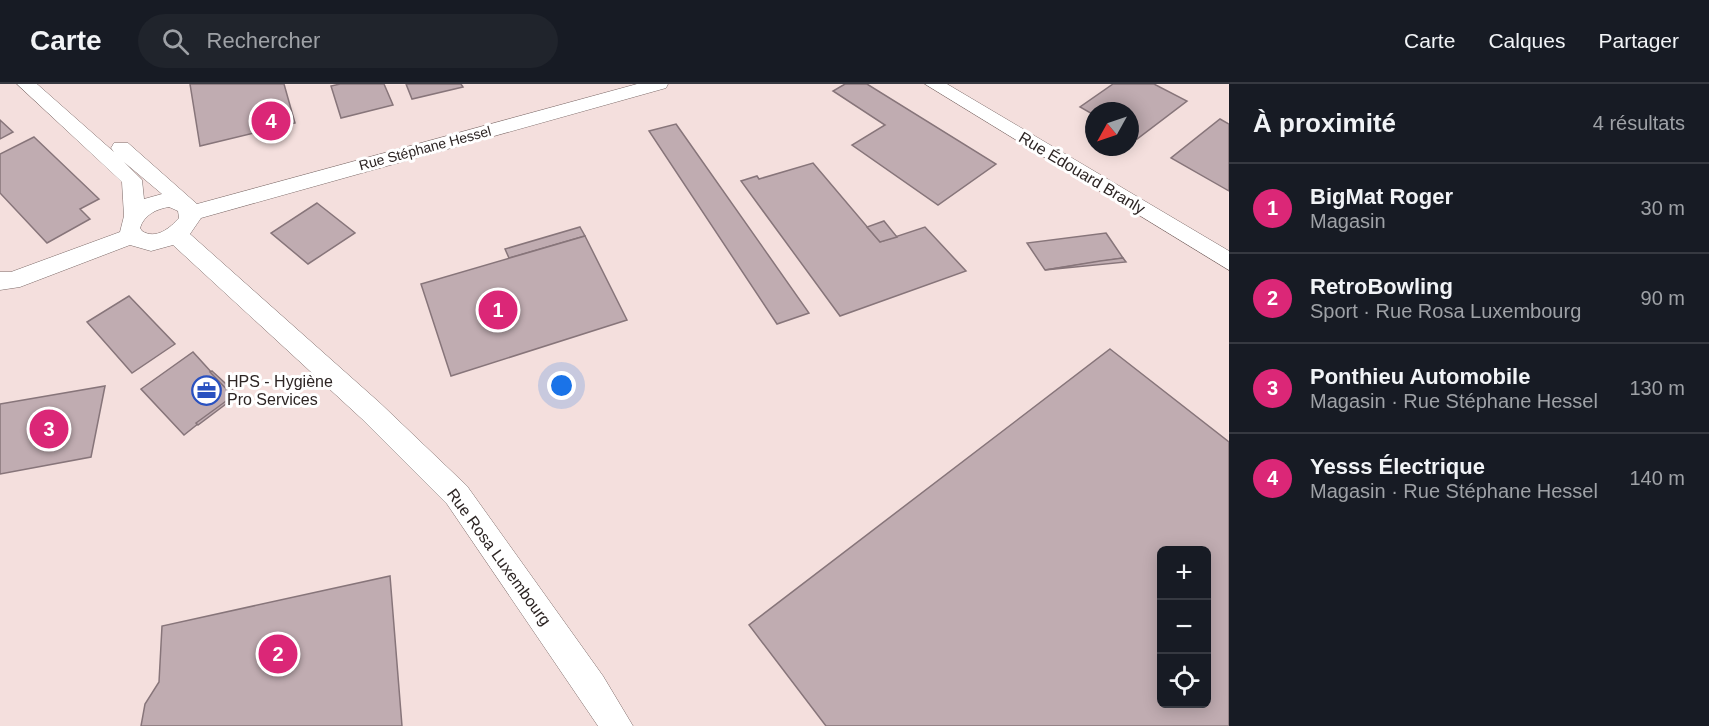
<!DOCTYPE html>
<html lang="fr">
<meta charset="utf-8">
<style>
body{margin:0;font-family:Helvetica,sans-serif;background:#20242c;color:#f1f3f6}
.controls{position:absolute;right:18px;bottom:18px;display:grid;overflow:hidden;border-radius:9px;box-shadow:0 3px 15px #0003}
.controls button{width:54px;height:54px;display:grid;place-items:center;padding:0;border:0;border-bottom:2px solid #363941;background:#171b24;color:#f1f3f6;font:30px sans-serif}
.compass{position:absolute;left:1085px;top:18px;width:54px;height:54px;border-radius:50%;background:#171b24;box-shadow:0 3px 15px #0003;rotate:230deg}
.you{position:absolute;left:562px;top:302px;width:21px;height:21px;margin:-15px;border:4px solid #fff;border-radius:50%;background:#1a73e8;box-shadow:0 0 0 9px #1a73e833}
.badge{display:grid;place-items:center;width:39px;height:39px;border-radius:50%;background:#db2777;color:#fff;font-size:20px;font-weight:700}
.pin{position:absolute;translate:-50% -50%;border:3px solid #fff;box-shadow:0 2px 6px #0006}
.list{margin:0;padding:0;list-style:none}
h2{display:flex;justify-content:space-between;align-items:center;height:78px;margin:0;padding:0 24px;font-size:26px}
h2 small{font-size:20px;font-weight:400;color:#9ea1a6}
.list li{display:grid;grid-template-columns:39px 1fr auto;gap:18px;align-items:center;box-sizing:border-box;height:90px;padding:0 24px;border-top:2px solid #363941}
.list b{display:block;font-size:22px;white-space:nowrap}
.list p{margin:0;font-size:20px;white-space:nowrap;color:#9ea1a6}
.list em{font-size:20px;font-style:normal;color:#9ea1a6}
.icon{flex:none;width:33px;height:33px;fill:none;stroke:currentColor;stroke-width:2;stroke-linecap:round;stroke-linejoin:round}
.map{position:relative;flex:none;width:1229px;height:642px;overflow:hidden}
header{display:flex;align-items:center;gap:36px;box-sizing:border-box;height:84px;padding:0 30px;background:#171b24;border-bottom:2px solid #363941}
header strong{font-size:28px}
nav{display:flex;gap:33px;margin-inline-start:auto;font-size:21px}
.search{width:420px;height:54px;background:#20242c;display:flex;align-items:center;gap:15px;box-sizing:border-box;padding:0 21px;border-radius:33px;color:#9ea1a6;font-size:22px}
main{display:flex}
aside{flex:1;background:#171b24}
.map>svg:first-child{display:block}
.building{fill:#c0acb1;stroke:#87757a;stroke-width:1.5;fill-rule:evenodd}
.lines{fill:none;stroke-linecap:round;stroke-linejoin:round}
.minor-casing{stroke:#7c6a68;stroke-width:1}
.minor{fill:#fff;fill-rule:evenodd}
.labels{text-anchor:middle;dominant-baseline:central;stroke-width:6;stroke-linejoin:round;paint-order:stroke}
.far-street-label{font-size:14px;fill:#2d2524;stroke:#fff}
.street-label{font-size:16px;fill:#2d2524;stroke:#fff}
.poi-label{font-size:16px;fill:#2d2524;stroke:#fff;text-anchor:start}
</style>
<header>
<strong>Carte</strong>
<div class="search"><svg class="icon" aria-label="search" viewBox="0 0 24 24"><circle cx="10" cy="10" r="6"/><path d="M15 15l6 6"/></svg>Rechercher</div>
<nav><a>Carte</a><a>Calques</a><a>Partager</a></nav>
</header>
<main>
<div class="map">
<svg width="1229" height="642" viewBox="0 0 1229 642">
<rect width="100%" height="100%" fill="#f4dfdd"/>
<g class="building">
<path d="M190,0H284L295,39L200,62Z"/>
<path d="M340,0H384L393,21L341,34L331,2Z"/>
<path d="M406,0H461L463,3L412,15Z"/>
<path d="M845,0H867L996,80L938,121L852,61L885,41L833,7Z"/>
<path d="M1113,0H1154L1187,17L1137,55L1130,51V27H1094V31L1080,23Z"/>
<path d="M1220,35L1229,40V107L1171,74Z"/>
<path d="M0,36L13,48L0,55Z"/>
<path d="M676,40L809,229L777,240L649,47Z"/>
<path d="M34,53L99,115L80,125L90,135L47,159L0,109V70Z"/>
<path d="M813,79L880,158L925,143L966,187L840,232L741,97L757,92L759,95Z"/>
<path d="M317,119L355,149L308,180L271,149Z"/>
<path d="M884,137L897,153L880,158L867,143Z"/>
<path d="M580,143L585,152L509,174L505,165Z"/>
<path d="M1106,149L1123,174L1045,186L1027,159Z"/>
<path d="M585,152L627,236L451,292L421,200Z"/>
<path d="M1123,174L1126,178L1045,186L1100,177Z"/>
<path d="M129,212L175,260L132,289L87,238Z"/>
<path d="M1110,265L1229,358V642H826L749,541ZM1162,466H1206V620H1162Z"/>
<path d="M193,268L233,312L184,351L141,305Z"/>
<path d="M212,287L238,311L198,341L196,339L233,312L210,288Z"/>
<path d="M105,302L91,373L0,390V320Z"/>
<path d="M390,492L402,642H141L145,620L159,598L162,542Z"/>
</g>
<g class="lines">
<defs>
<g id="minor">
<path d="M17,0H37L114,68L111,64L114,59H128L197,120L637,0H668L666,4L201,134L190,150L380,319L467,402L603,592L633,642H598L447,420L362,335L173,161L151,167L130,161L20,203L0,206V188H11L120,148L124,132L122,98ZM124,78L162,110L144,115L142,96ZM169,123L178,127L179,134C170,144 156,156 142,147L140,144C144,131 156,125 169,123Z"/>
<path d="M925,0H947L1229,167V186Z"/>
</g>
</defs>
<use href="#minor" class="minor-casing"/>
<use href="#minor" class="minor"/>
</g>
<defs>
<symbol id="office-ring" viewBox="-11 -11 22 22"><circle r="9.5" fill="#fff" stroke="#2951c0" stroke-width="1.5"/><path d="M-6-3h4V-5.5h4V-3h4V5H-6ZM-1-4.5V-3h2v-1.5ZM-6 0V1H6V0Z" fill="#2951c0"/></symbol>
</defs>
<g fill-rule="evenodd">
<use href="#office-ring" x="190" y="290" width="33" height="33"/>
</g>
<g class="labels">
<g class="far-street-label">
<text transform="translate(425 64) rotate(-15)">Rue Stéphane Hessel</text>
</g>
<g class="street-label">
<text transform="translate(1082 89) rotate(31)">Rue Édouard Branly</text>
<text transform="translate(499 473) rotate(54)">Rue Rosa Luxembourg</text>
</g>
<g class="poi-label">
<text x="227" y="297">HPS - Hygiène<tspan x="227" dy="18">Pro Services</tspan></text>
</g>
</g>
</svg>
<div class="controls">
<button>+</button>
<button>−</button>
<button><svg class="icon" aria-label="locate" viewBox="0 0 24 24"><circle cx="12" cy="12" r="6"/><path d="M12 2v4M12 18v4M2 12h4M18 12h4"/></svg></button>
</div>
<svg class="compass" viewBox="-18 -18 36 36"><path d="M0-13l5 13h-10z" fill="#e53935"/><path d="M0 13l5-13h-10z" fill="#9ea1a6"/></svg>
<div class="you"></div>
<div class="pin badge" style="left:498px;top:226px">1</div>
<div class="pin badge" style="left:278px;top:570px">2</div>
<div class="pin badge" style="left:49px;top:345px">3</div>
<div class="pin badge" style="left:271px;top:37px">4</div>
</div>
<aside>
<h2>À proximité<small>4 résultats</small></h2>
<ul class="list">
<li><span class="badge">1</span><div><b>BigMat Roger</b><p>Magasin</p></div><em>30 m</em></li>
<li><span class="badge">2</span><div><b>RetroBowling</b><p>Sport · Rue Rosa Luxembourg</p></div><em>90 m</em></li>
<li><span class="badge">3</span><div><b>Ponthieu Automobile</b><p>Magasin · Rue Stéphane Hessel</p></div><em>130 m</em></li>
<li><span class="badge">4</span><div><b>Yesss Électrique</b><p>Magasin · Rue Stéphane Hessel</p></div><em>140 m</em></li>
</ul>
</aside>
</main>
